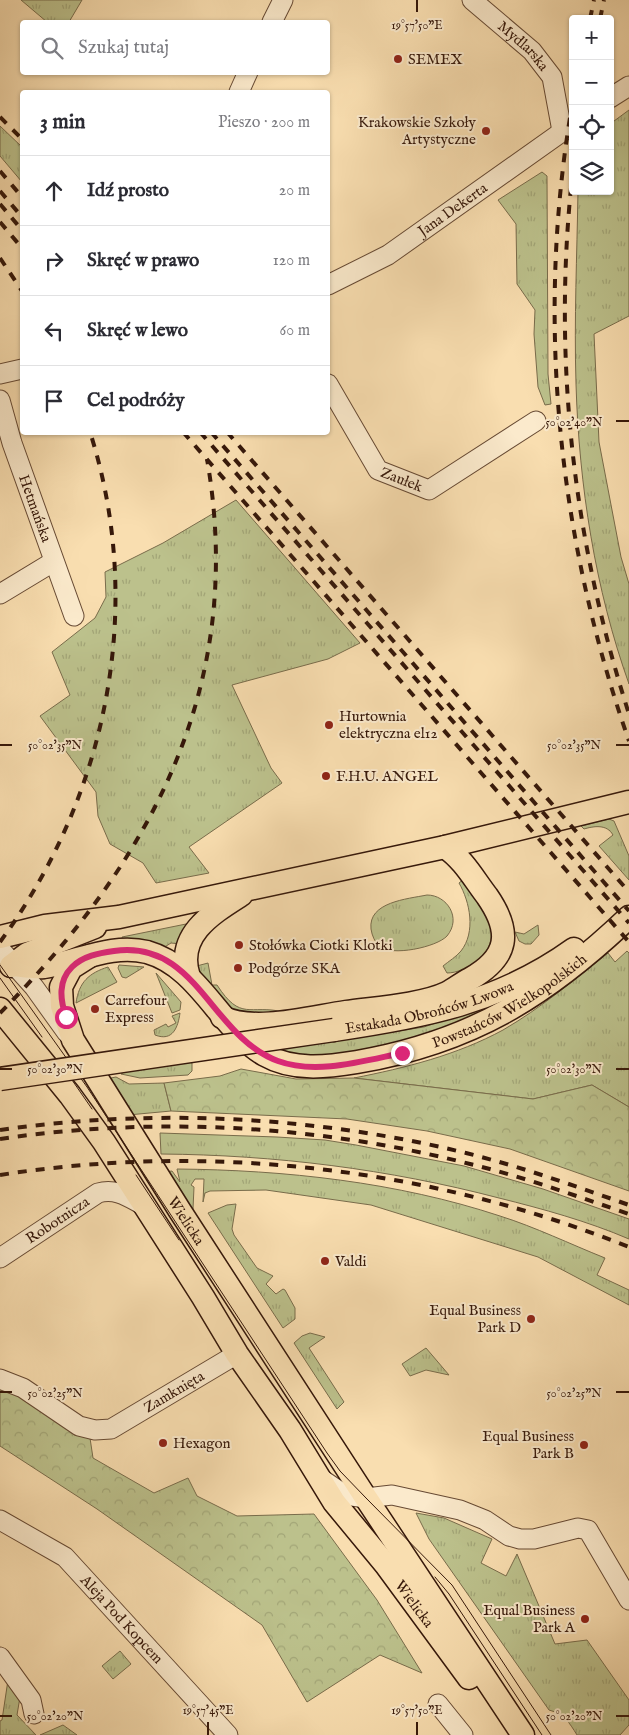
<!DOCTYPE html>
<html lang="pl">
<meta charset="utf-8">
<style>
body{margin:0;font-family:"IM FELL English",serif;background:#f7f7f7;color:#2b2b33}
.controls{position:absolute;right:15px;top:15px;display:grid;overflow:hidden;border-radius:5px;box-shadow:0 1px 4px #0004}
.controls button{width:45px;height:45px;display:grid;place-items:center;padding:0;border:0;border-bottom:1px solid #e1e1e2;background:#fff;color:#2b2b33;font:25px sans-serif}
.stop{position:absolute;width:15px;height:15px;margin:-11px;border:4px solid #db2777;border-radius:50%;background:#fff}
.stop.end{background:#db2777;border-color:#fff;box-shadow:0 1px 5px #0008}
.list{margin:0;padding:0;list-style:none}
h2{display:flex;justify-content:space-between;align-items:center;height:65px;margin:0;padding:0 20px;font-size:21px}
h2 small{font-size:16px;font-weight:400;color:#7c7c81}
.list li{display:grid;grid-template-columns:32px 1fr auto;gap:15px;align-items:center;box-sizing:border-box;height:70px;padding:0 20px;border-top:1px solid #e1e1e2}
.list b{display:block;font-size:19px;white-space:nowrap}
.list em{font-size:16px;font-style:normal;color:#7c7c81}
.icon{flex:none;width:28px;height:28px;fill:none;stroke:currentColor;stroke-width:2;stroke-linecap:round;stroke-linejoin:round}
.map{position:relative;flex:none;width:629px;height:1735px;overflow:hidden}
.search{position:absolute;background:#fff;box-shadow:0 1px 4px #0004;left:20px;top:20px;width:310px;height:55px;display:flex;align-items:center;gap:12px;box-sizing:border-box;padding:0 18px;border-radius:5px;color:#7c7c81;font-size:19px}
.panel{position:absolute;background:#fff;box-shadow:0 1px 4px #0004;left:20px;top:90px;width:310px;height:345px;border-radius:5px}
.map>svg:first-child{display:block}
.grass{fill:url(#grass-tufts);stroke:#796c4b}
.forest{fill:url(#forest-crowns);stroke:#796c4b}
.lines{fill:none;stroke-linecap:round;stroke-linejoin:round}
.minor-casing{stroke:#674a34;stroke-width:21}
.major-casing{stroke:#36180a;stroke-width:25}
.minor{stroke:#fbeacc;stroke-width:19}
.major{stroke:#f9deb0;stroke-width:22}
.tram{stroke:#36180a;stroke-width:1}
.rail{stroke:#36180a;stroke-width:4;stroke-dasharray:9 9;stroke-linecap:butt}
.major-bridge-casing{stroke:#36180a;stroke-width:25;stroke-linecap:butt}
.major-bridge{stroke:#f9deb0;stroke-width:22}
.route{stroke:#db2777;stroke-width:6}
.ticks{fill:none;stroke:#36180a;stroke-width:2}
.poi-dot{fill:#8f2418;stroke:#fbeacc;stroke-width:2}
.labels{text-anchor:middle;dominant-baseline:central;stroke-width:4;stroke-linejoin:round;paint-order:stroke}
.street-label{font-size:15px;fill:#36180a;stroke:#fbeacc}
.poi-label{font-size:15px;fill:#36180a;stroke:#fbeacc;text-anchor:start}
.ticks-label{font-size:12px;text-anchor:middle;fill:#36180a;stroke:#fbeacc;stroke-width:4;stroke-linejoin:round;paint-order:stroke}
</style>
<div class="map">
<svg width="629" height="1735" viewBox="0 0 629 1735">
<defs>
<pattern id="grass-tufts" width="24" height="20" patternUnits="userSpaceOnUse" patternTransform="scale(1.25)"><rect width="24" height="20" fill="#bcc18c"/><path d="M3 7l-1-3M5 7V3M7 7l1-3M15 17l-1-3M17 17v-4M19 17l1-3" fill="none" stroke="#a2a577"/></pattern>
<pattern id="forest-crowns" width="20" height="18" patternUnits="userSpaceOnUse" patternTransform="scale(1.25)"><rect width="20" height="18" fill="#bcc18c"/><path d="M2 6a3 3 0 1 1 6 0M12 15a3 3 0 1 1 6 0" fill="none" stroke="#a2a577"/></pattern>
</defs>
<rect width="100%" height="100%" fill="#f9deb0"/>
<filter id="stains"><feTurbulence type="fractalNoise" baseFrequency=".004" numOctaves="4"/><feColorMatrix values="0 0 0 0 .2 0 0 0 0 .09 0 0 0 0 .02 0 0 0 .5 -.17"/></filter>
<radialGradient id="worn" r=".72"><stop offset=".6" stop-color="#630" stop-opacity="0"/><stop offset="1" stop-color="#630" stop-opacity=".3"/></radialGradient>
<g class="grass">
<path d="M21,0H82L69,22H47Z"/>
<path d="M629,110V316L594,334L599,442L621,557L629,584V684C595,589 579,485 576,384C574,320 577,255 578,191H610V124Z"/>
<path d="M0,126L22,147V182L0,156Z"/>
<path d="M542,172L547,176L548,374L551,404L545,405L538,387L534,334L535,310L517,284L516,224L498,200Z"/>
<path d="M236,500L360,643L328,659L232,685L271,768L282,783L189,847L209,873L156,883L143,863L110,844L98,816L96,792L40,716L70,695L52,652L95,618L106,597L105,572L163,543Z"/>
<path d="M609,819L614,821L629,856V880L599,846L613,835C607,824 594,826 584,829L581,826Z"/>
<path d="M465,878C482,903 509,939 475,962C467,968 457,973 447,973L443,966C449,961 456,957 461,951C476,932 470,902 459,883Z"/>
<path d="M427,895C447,895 462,918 447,936C437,947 391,957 379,946C375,942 372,936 371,929C368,902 407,899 427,895Z"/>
<path d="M191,923L181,944L171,943L163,948L123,941L122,937Z"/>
<path d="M538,925L539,935L531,944H525L519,941L515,932L524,934Z"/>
<path d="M627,951L629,953V1107L592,1085L533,1099L354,1078C405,1068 457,1055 503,1030C541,1008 574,980 608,953L615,962Z"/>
<path d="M208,963L212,985H217C241,1022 249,1004 284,1012L285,1014H233L193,967Z"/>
<path d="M119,965L144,967L126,978L122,977L118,968Z"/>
<path d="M108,967L117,982L76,1003C79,982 89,973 108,967Z"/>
<path d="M156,973L181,1002L180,1010L172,1013Z"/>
<path d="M498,1002C449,1036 360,1059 300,1056C292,1056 284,1052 277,1050L424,1027Z"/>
<path d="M180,1013C178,1027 173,1042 155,1035L154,1030L166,1024L168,1027L176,1023L172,1016Z"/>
<path d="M186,1060L192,1063V1071L188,1075L140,1078L121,1074L126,1071Z"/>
<path d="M116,1077L129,1084L164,1083L171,1111L128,1115L111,1078Z"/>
<path d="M160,1133L277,1137L325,1140L356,1145L464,1166L543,1189L629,1219V1239C587,1221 543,1209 499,1198C388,1169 275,1155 161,1154Z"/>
<path d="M177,1169C285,1170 397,1182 500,1216C535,1227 570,1244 605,1258L597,1275L629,1290V1305L538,1257L371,1205L266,1190L210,1191L205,1193L203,1202L204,1179H195L191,1185L194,1187L193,1209L191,1208L164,1172L172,1171L180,1182Z"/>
<path d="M236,1204L232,1229L234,1235L257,1268L273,1276L266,1284L276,1294L283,1289L285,1290L295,1308V1319L283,1328L208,1213L227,1205Z"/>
<path d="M310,1333L325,1337L309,1348L344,1402L337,1409L294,1343L302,1336Z"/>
<path d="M426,1348L449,1375L426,1370L410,1376L402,1364Z"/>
<path d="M416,1513L444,1518L492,1539L481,1563L506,1576L517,1554L555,1644L587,1640L629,1700V1725L620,1735H577C569,1722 564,1714 549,1710L429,1539Z"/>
<path d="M120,1651L131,1664L113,1679L102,1666Z"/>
<path d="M8,1680L20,1697L17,1715L36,1735H0V1721L2,1720Z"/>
<path d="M63,1725L77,1735H40Z"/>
</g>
<g class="forest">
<path d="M241,1069L296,1079L354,1078L533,1099L592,1085L629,1107V1191L510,1149L427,1131L347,1119L171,1111L164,1083L220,1076Z"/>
<path d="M0,1383L90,1438L93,1458L154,1493L188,1478L197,1496L237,1516L314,1514L377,1600L422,1673L380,1655L307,1702L262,1625L97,1509L0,1446Z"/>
</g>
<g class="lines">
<defs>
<g id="minor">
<path id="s1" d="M472,0L532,51L552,77L562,131"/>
<path d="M272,22L283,0"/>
<path d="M239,92L248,72"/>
<path d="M610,98L629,86"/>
<path id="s2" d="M328,285L388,255L573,124"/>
<path d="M0,374L22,369"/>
<path id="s3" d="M328,384L378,470L429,490L536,421"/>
<path id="s4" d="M0,400L12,443L74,616"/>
<path d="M0,594L53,562"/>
<path d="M0,949L34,987L67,1033"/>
<path id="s5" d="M0,1258L98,1193C116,1188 128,1197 143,1205"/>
<path id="s6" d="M0,1379L23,1388L79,1426L95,1430L111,1429L237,1354"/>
<path d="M320,1478L345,1495L366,1498L392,1495L460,1510L485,1520L509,1536L520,1539H534L578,1528L588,1530L629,1600"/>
<path id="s7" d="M0,1520L65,1557L228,1735"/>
<path d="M0,1657L31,1700L34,1714"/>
<path d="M438,1704L463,1735"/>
</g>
<g id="major">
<path d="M0,937L45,926L119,917L445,847L629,802"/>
<path id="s8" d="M90,956L71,968L61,987L62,1006L73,1040L180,1211L366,1498L523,1735"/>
<path id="s9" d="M13,965C23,966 34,968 44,967C78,962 112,943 147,952C200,967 219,1028 265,1055C293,1071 327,1067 357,1062C472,1042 546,996 629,917"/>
<path d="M11,966L27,954L95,927"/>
<path d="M189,977C175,936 211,914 241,895"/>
<path id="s10" d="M0,1009L70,1095L104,1142L203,1297L237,1354L290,1430L334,1502L386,1565L469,1678"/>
<path d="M222,1017C254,1033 311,1017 346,1012C374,1008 422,1005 447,993C455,989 462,983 470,979C509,957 512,932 487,896C474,879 463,859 445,847"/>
<path id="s11" d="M334,1030C423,1017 499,1003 574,949"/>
</g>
</defs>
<use href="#minor" class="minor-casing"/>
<use href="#major" class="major-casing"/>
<use href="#minor" class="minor"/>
<use href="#major" class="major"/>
<g class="tram">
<path d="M0,965L87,1087L327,1453L340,1471L366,1498L452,1585L551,1735"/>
<path d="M0,978L42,1037"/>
<path d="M72,1080L92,1109"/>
<path d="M136,1175L179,1240"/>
<path d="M435,1577L449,1594L542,1735"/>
</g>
<g class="rail">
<path d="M590,19L594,0"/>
<path d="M600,19L604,0"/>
<path d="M573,100C535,314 557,536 629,741"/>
<path d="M0,117L22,139"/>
<path d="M573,169C552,353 572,537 629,714"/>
<path d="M0,171L22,197"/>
<path d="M0,191L22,217"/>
<path d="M0,204L22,230"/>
<path d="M0,222L22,248"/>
<path d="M0,258L22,291"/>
<path d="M183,432L629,942"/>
<path d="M200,432L629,923"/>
<path d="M211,432L629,911"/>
<path d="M227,432L629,892"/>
<path d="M0,942C107,796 146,607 90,432"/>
<path d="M0,1013C154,858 246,682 207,459"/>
<path d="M0,1130C153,1108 316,1116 466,1153C522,1167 575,1186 629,1205"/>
<path d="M0,1139C154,1116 319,1125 470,1164C524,1177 576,1196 629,1214"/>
<path d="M0,1175C210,1142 432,1168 629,1247"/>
</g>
<defs>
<path id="major-bridge" d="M0,1079L334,1030"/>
</defs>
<use href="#major-bridge" class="major-bridge-casing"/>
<use href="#major-bridge" class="major-bridge"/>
</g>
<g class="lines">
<path class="route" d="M66,1017C60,999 58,981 72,967C83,956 99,953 114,951C197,939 211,1037 278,1061C316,1075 363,1061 402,1053"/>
</g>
<path class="ticks" d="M417,0V12M616,421H629M0,745H12M616,745H629M0,1069H12M616,1069H629M0,1392H12M616,1392H629M0,1716H12M616,1716H629M208,1722V1735M417,1722V1735"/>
<g class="poi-dot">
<circle cx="398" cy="59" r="5"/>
<circle cx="486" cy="131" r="5"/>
<circle cx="329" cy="725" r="5"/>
<circle cx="326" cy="776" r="5"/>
<circle cx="239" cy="945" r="5"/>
<circle cx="238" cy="968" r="5"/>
<circle cx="95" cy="1009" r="5"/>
<circle cx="325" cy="1261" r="5"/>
<circle cx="531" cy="1319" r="5"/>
<circle cx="163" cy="1443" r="5"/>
<circle cx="584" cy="1445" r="5"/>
<circle cx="585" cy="1619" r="5"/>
</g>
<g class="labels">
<g class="street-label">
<text stroke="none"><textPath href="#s1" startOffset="69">Mydlarska</textPath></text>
<text stroke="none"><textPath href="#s2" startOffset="146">Jana Dekerta</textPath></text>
<text stroke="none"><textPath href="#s3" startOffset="125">Zaułek</textPath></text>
<text stroke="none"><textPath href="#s4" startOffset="114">Hetmańska</textPath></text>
<text stroke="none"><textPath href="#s9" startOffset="555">Powstańców Wielkopolskich</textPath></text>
<text stroke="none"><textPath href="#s11" startOffset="98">Estakada Obrońców Lwowa</textPath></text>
<text stroke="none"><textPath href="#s5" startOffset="69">Robotnicza</textPath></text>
<text stroke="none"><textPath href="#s8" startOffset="312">Wielicka</textPath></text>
<text stroke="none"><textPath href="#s6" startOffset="198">Zamknięta</textPath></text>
<text stroke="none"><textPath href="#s10" startOffset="726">Wielicka</textPath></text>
<text stroke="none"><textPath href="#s7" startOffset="159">Aleja Pod Kopcem</textPath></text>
</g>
<g class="poi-label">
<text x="408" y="59">SEMEX</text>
<text x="476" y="122" text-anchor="end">Krakowskie Szkoły<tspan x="476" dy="17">Artystyczne</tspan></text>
<text x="339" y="716">Hurtownia<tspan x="339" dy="17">elektryczna el12</tspan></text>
<text x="336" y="776">F.H.U. ANGEL</text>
<text x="249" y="945">Stołówka Ciotki Klotki</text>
<text x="248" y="968">Podgórze SKA</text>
<text x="105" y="1000">Carrefour<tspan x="105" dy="17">Express</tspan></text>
<text x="335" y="1261">Valdi</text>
<text x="521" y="1310" text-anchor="end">Equal Business<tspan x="521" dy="17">Park D</tspan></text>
<text x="574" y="1436" text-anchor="end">Equal Business<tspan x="574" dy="17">Park B</tspan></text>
<text x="173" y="1443">Hexagon</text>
<text x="575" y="1610" text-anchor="end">Equal Business<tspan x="575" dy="17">Park A</tspan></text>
</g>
</g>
<g class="ticks-label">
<text x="417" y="29">19°57'50"E</text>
<text x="574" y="426">50°02'40"N</text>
<text x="55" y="749">50°02'35"N</text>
<text x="574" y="749">50°02'35"N</text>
<text x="55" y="1073">50°02'30"N</text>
<text x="574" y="1073">50°02'30"N</text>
<text x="55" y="1397">50°02'25"N</text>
<text x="574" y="1397">50°02'25"N</text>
<text x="208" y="1714">19°57'45"E</text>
<text x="417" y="1714">19°57'50"E</text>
<text x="55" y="1720">50°02'20"N</text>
<text x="574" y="1720">50°02'20"N</text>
</g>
<rect width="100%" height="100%" filter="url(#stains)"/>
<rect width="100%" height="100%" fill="url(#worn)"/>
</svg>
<div class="controls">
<button>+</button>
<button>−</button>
<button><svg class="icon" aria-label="locate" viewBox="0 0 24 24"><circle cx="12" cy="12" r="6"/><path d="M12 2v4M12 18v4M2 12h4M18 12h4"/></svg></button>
<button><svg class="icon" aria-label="layers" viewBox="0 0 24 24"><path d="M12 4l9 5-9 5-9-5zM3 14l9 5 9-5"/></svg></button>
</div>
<div class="stop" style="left:66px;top:1017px"></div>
<div class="stop end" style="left:402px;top:1053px"></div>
<div class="search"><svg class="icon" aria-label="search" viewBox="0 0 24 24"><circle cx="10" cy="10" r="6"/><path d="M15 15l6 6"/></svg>Szukaj tutaj</div>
<section class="panel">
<h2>3 min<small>Pieszo · 200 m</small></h2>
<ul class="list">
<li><svg class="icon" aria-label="ahead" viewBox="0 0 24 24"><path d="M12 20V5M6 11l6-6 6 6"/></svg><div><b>Idź prosto</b></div><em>20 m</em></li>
<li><svg class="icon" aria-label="right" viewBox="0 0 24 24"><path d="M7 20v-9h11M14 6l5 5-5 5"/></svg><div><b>Skręć w prawo</b></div><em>120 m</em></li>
<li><svg class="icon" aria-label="left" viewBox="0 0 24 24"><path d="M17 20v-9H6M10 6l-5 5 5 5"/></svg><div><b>Skręć w lewo</b></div><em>60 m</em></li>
<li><svg class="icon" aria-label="arrive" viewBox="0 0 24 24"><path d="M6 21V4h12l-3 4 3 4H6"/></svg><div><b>Cel podróży</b></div></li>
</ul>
</section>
</div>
